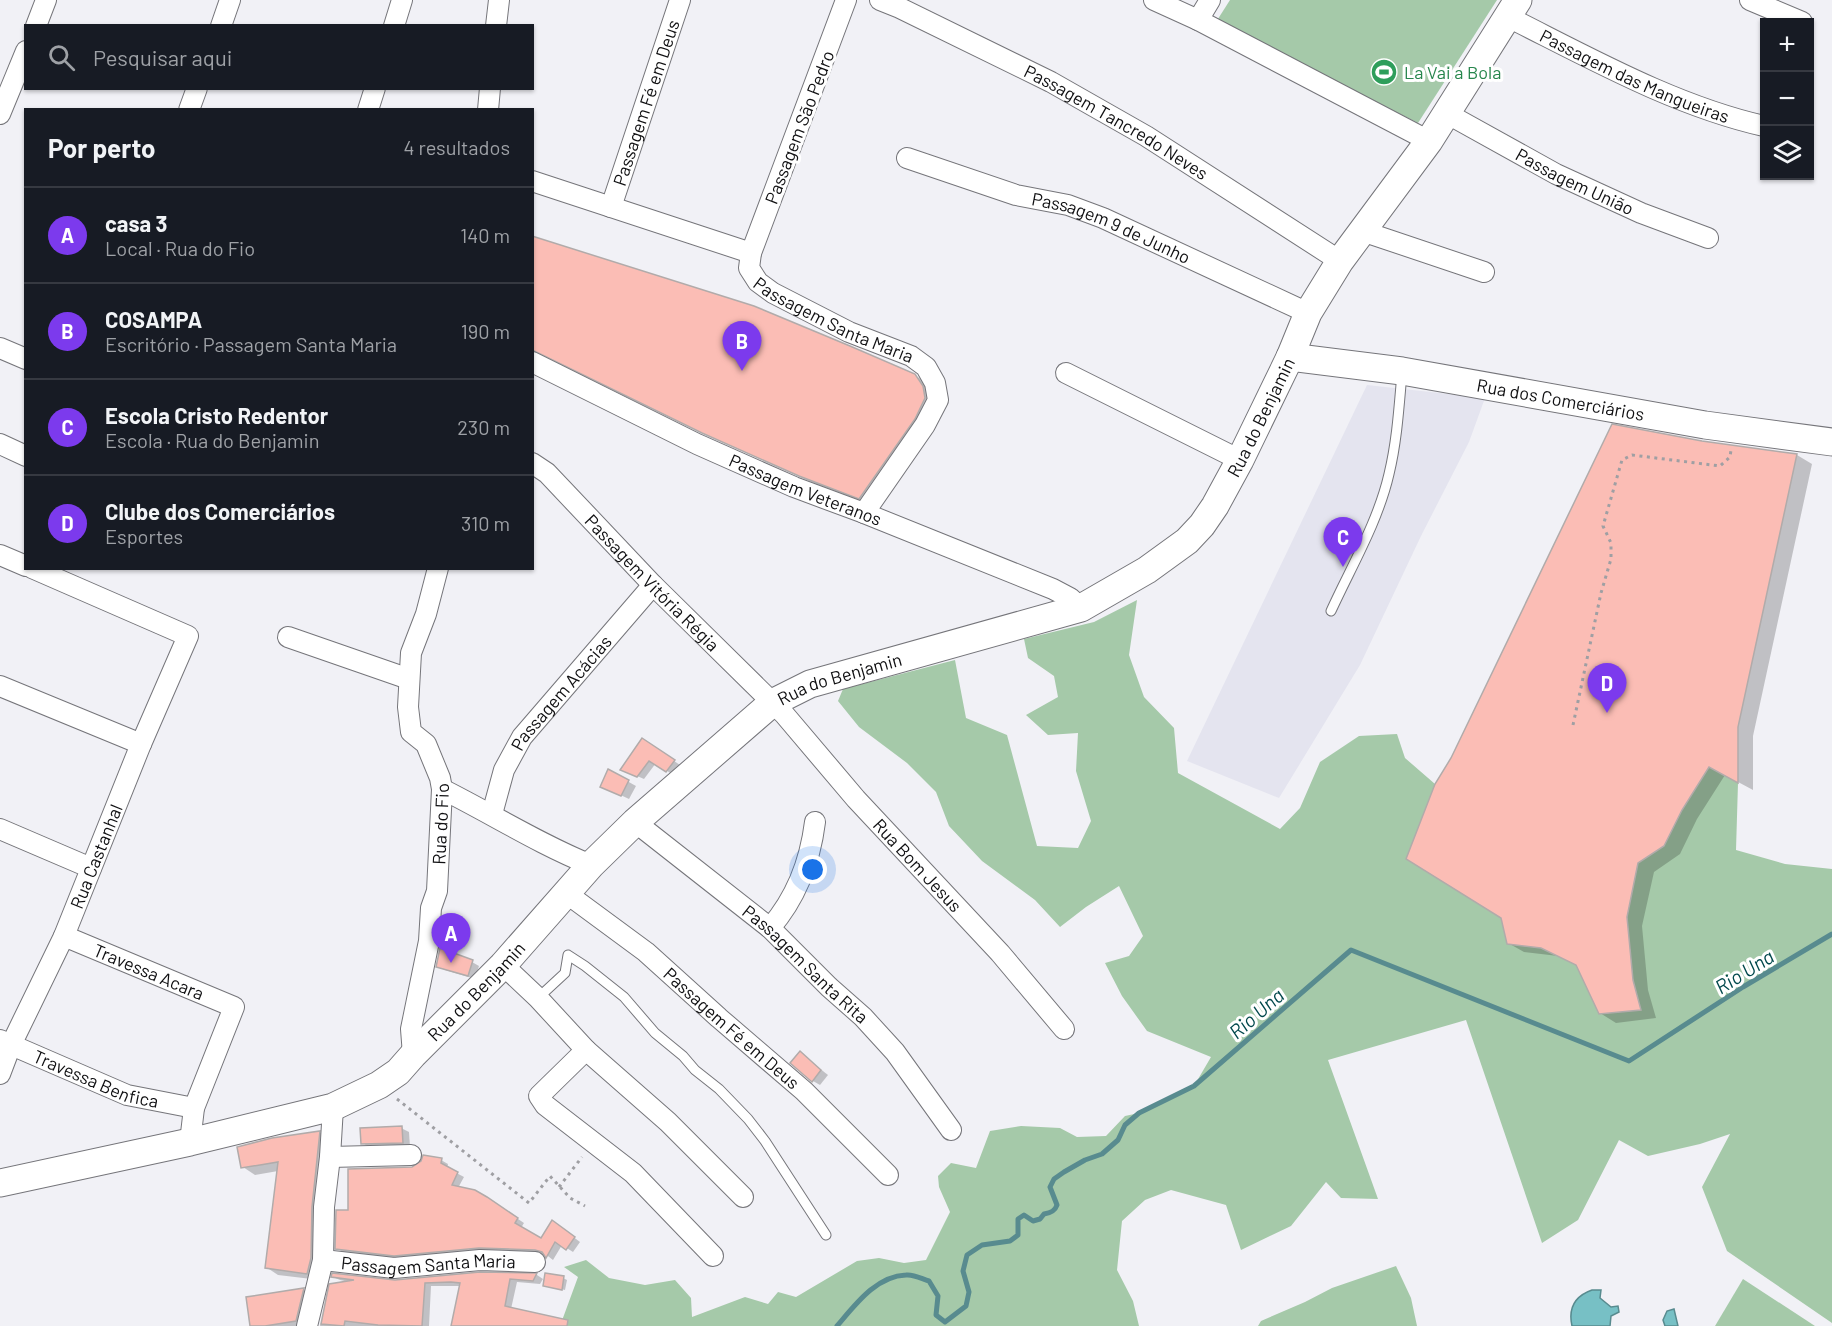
<!DOCTYPE html>
<html lang="pt">
<meta charset="utf-8">
<style>
body{margin:0;font-family:Barlow,sans-serif;background:#20242c;color:#f1f3f6}
.controls{position:absolute;right:18px;top:18px;display:grid;overflow:hidden;border-radius:0px;box-shadow:0 2px 4px #0004}
.controls button{width:54px;height:54px;display:grid;place-items:center;padding:0;border:0;border-bottom:2px solid #363941;background:#171b24;color:#f1f3f6;font:30px sans-serif}
.you{position:absolute;left:813px;top:870px;width:21px;height:21px;margin:-15px;border:4px solid #fff;border-radius:50%;background:#1a73e8;box-shadow:0 0 0 9px #1a73e833}
.badge{display:grid;place-items:center;width:39px;height:39px;border-radius:50%;background:#7c3aed;color:#fff;font-size:20px;font-weight:700}
.pin{position:absolute;translate:-50% -50px;filter:drop-shadow(0 2px 3px #0008)}
.pin::after{content:'';position:absolute;top:32px;width:21px;height:18px;background:inherit;clip-path:polygon(0 0,100% 0,50% 100%)}
.list{margin:0;padding:0;list-style:none}
h2{display:flex;justify-content:space-between;align-items:center;height:78px;margin:0;padding:0 24px;font-size:26px}
h2 small{font-size:20px;font-weight:400;color:#9ea1a6}
.list li{display:grid;grid-template-columns:39px 1fr auto;gap:18px;align-items:center;box-sizing:border-box;height:96px;padding:0 24px;border-top:2px solid #363941}
.list b{display:block;font-size:22px;white-space:nowrap}
.list p{margin:0;font-size:20px;white-space:nowrap;color:#9ea1a6}
.list em{font-size:20px;font-style:normal;color:#9ea1a6}
.icon{flex:none;width:33px;height:33px;fill:none;stroke:currentColor;stroke-width:2;stroke-linecap:round;stroke-linejoin:round}
.map{position:relative;flex:none;width:1832px;height:1326px;overflow:hidden}
.search{position:absolute;background:#171b24;box-shadow:0 2px 4px #0004;left:24px;top:24px;width:510px;height:66px;display:flex;align-items:center;gap:15px;box-sizing:border-box;padding:0 21px;border-radius:0px;color:#9ea1a6;font-size:22px}
.panel{position:absolute;background:#171b24;box-shadow:0 2px 4px #0004;left:24px;top:108px;width:510px;height:462px;border-radius:0px}
.map>svg:first-child{display:block}
.built{fill:#e4e4ef}
.green{fill:#a5c9a9}
.water{fill:#77c0c5;stroke:#588b8f;stroke-width:1.5}
.shadow{fill:#0003}
.lines{fill:none;stroke-linecap:round;stroke-linejoin:round}
.stream{stroke:#588b8f;stroke-width:5}
.building{fill:#fbbdb5;stroke:#b1abaa;stroke-width:1.5}
.lane-casing{stroke:#75757a;stroke-width:11}
.street-casing{stroke:#75757a;stroke-width:22}
.secondary-casing{stroke:#75757a;stroke-width:29}
.path{stroke:#9f9fa3;stroke-width:3;stroke-dasharray:3 4.5;stroke-linecap:butt}
.lane{stroke:#fff;stroke-width:9}
.street{stroke:#fff;stroke-width:20}
.secondary{stroke:#fff;stroke-width:27}
.labels{text-anchor:middle;dominant-baseline:central;stroke-width:6;stroke-linejoin:round;paint-order:stroke}
.leisure-label{font-size:18px;fill:#27864d;stroke:#fff;text-anchor:start}
.street-label{font-size:18px;fill:#0f0f11;stroke:#fff}
.water-label{font-size:20px;font-style:italic;fill:#00484c;stroke:#fff}
</style>
<div class="map">
<svg width="1832" height="1326" viewBox="0 0 1832 1326">
<rect width="100%" height="100%" fill="#f1f1f6"/>
<path class="built" d="M1367,385L1485,398L1469,442L1421,536L1360,665L1279,798L1187,761Z"/>
<g class="green">
<path d="M1230,0H1497L1418,123L1216,22Z"/>
<path d="M1137,600L1129,655L1144,697L1174,728L1178,773L1280,829L1300,808L1320,762L1359,736L1397,734L1405,758L1435,784L1451,886L1501,918L1507,944L1541,948L1577,965L1599,1014L1641,1010L1633,980L1627,917L1638,863L1664,846L1682,810L1709,767L1738,783L1736,850L1785,864L1832,869V1323L1727,1251L1702,1187L1730,1134L1700,1144L1648,1156L1619,1140L1578,1220L1542,1243L1466,1020L1328,1060L1378,1199L1341,1198L1326,1182L1291,1226L1241,1250L1226,1205L1171,1190L1145,1200L1122,1221L1117,1270L1133,1301L1139,1326H560L578,1277L564,1267L586,1260L609,1278L645,1285L675,1280L691,1298L692,1317L745,1297L768,1304L778,1292L796,1297L857,1261L879,1258L904,1263L926,1260L950,1212L939,1187L938,1176L951,1163L976,1168L990,1131L1021,1126L1060,1128L1077,1137L1106,1136L1125,1116L1139,1113L1194,1086L1211,1057L1147,1031L1122,996L1105,963L1129,956L1143,936L1119,886L1086,907L1060,927L1035,900L982,861L949,826L936,792L907,763L859,727L838,701L843,689L955,660L966,718L1007,735L1037,846L1078,848L1091,821L1076,771L1078,733L1048,735L1026,715L1058,697L1054,676L1028,658L1024,639L1094,622Z"/>
<path d="M1396,1266L1411,1298L1417,1326H1258L1261,1321L1305,1302L1332,1288Z"/>
<path d="M1743,1279L1815,1326H1715Z"/>
</g>
<g class="water">
<path d="M1592,1290H1601L1600,1298L1611,1307L1618,1306L1619,1312L1611,1316L1610,1326H1572C1568,1308 1575,1296 1592,1290Z"/>
<path d="M1674,1309L1678,1326H1665L1663,1320L1667,1311Z"/>
</g>
<g class="shadow">
<path d="M532,238L914,375L931,385L941,408L876,506L816,484L720,441L554,359H546L532,353Z"/>
<path d="M1702,442L1797,455L1812,464L1753,736V790L1725,775L1697,819L1680,854L1654,872L1642,926L1648,990L1656,1018L1616,1023L1600,1013L1579,966L1558,956L1524,952L1508,943Z"/>
<path d="M648,743L680,765L673,775L656,763L644,779L628,772Z"/>
<path d="M609,771L636,786L629,799L610,790Z"/>
<path d="M472,962L479,966L475,979L445,970L438,966Z"/>
<path d="M800,1053L828,1075L820,1085L813,1081Z"/>
<path d="M401,1128L409,1132L410,1147L370,1148L363,1143Z"/>
<path d="M319,1132L331,1139L320,1280L278,1275L266,1267L278,1171L255,1175L243,1167Z"/>
<path d="M441,1160L448,1164L447,1168L464,1177L458,1188L494,1203L524,1223L521,1228L541,1240L559,1226L580,1242L573,1252L562,1245L553,1260L544,1253L487,1251L402,1259L343,1252L337,1248L349,1212L412,1168Z"/>
<path d="M480,1274L537,1275L543,1279L540,1284L517,1282L511,1309L559,1326H452L461,1286H431L429,1326H320L331,1286L349,1282L340,1280L333,1277L395,1281Z"/>
<path d="M563,1278L567,1280L565,1290L544,1285Z"/>
<path d="M304,1290L315,1296L308,1326H252Z"/>
</g>
<g class="lines">
<path class="stream" d="M837,1326C855,1305 876,1276 906,1275C914,1274 922,1279 929,1281L938,1296L936,1315L945,1322L966,1306L969,1292L963,1271L967,1255L982,1245L1010,1241L1018,1235V1219L1024,1215L1033,1221L1040,1219L1044,1214C1051,1213 1055,1211 1057,1205L1050,1187L1054,1179L1064,1172L1085,1160L1102,1154L1118,1140L1125,1125L1139,1113L1194,1086L1351,950L1629,1061L1743,987L1832,934"/>
</g>
<g class="building">
<path d="M532,236L754,306L850,346L915,374L923,386L925,398L915,419L859,499L799,476L702,433L532,350Z"/>
<path d="M1612,424L1702,441L1797,454L1738,727V783L1709,767L1682,810L1664,846L1638,863L1627,917L1633,980L1641,1010L1599,1014L1576,965L1541,948L1507,944L1501,918L1406,859L1435,784L1451,758Z"/>
<path d="M642,738L675,760L666,772L649,761L637,777L620,770Z"/>
<path d="M608,769L629,780L621,796L600,787Z"/>
<path d="M440,948L473,960L468,976L436,967Z"/>
<path d="M800,1051L821,1070L812,1082L790,1063Z"/>
<path d="M402,1126L403,1143L361,1144L360,1128Z"/>
<path d="M320,1131L312,1207L311,1258L307,1274L265,1268L278,1162L241,1168L237,1147L272,1138Z"/>
<path d="M423,1155L442,1158L441,1163L458,1172L452,1185L475,1190L487,1197L518,1218L515,1223L541,1238L552,1220L575,1237L566,1250L555,1242L546,1258L542,1252L535,1250L479,1248L394,1256L335,1249L336,1210H348V1169L412,1167L421,1161Z"/>
<path d="M480,1272L537,1273L533,1281L510,1279L505,1306L568,1320L567,1326H451L460,1283L451,1282L425,1283L422,1326L378,1325L345,1321L344,1326L321,1324L329,1284L354,1280L331,1277L332,1273L395,1280Z"/>
<path d="M545,1273L564,1276L562,1290L543,1286Z"/>
<path d="M304,1288L296,1321L265,1326H250L246,1297Z"/>
</g>
<g class="lines">
<defs>
<g id="lane">
<path d="M1331,611C1351,567 1378,522 1389,474C1397,441 1399,407 1402,373"/>
<path d="M538,998L565,973L568,955L585,966L624,997L655,1033L683,1056L695,1070L719,1089L748,1119L765,1141L826,1235"/>
</g>
<g id="street">
<path id="s1" d="M846,0L751,253L749,268L758,282L773,293L849,332L911,356L926,367L935,383L938,400L925,425L864,513"/>
<path id="s2" d="M880,0L900,8L1051,82L1146,136L1340,261"/>
<path d="M1154,0L1198,20L1429,141"/>
<path d="M1750,0L1802,22"/>
<path id="s3" d="M1508,17C1590,58 1675,106 1764,126"/>
<path d="M1198,20L1210,0"/>
<path d="M36,26L46,0"/>
<path d="M221,26L230,0"/>
<path d="M394,26L402,0"/>
<path d="M496,26L499,0"/>
<path d="M189,110L197,88"/>
<path d="M368,110L375,88"/>
<path d="M488,110L490,88"/>
<path id="s4" d="M1446,113L1556,174L1641,213L1708,238"/>
<path d="M0,114L26,51"/>
<path id="s5" d="M907,158L1016,195L1068,205L1103,218L1308,313"/>
<path d="M532,181L751,253"/>
<path id="s6" d="M611,207L680,0"/>
<path d="M1362,231L1484,272"/>
<path d="M0,348L26,359"/>
<path id="s7" d="M532,362L697,444L794,487L864,513L1053,589L1070,598L1081,608"/>
<path d="M1066,373L1240,460"/>
<path d="M0,444L26,456"/>
<path id="s8" d="M532,463L547,473L653,585L784,714L856,799L1000,953L1064,1029"/>
<path d="M0,555L26,566"/>
<path d="M288,637L409,679"/>
<path d="M0,686L141,744"/>
<path d="M442,789C492,814 539,844 591,865"/>
<path id="s9" d="M492,814L504,770L522,737L653,585"/>
<path id="s10" d="M635,822L770,928L829,987L863,1017L895,1052L951,1130"/>
<path d="M0,829L91,868"/>
<path id="s11" d="M566,893L646,952L719,1018L804,1091L888,1175"/>
<path d="M770,928C796,898 810,862 815,822"/>
<path id="s12" d="M64,936L234,1007L194,1108L190,1142"/>
<path d="M503,965L538,998L586,1050L668,1122L743,1197"/>
<path id="s13" d="M0,1040L127,1095L194,1108"/>
<path d="M586,1050L539,1096L545,1105L633,1173L713,1256"/>
<path id="s14" d="M413,1055L411,1029L429,941L431,908L437,891L442,789L440,778L426,744L411,732L408,707L411,653L426,614L438,568"/>
<path id="s15" d="M0,1074L11,1045L64,936L141,744L188,636L32,568"/>
<path d="M330,1157L411,1155"/>
<path id="s16" d="M323,1260L394,1268L480,1260L535,1262"/>
<path d="M307,1326L323,1260L324,1207L330,1157L333,1107"/>
</g>
<g id="secondary">
<path id="s17" d="M1290,357L1402,371L1705,425L1832,442"/>
<path id="s18" d="M0,1183L190,1142L333,1107L379,1085L398,1072L413,1055L503,965L591,865L635,822L772,703L810,684L1081,608L1147,570L1187,541L1202,525L1215,506L1240,460L1290,357L1308,313L1340,261L1429,141L1518,0"/>
</g>
</defs>
<use href="#lane" class="lane-casing"/>
<use href="#street" class="street-casing"/>
<use href="#secondary" class="secondary-casing"/>
<g class="path">
<path d="M1573,725L1601,593L1611,559V543L1603,526L1622,460L1632,455L1720,466L1730,457L1731,450"/>
<path d="M397,1099L529,1203L550,1176L570,1198L585,1206"/>
<path d="M559,1187L582,1157"/>
</g>
<use href="#lane" class="lane"/>
<use href="#street" class="street"/>
<use href="#secondary" class="secondary"/>
</g>
<defs>
<symbol id="stadium-disc" viewBox="-11 -11 22 22"><circle r="9.5" fill="#2e9e5b" stroke="#fff"/><path d="M0-5a6.5 5 0 1 0 0 10a6.5 5 0 1 0 0-10ZM-3.5-1.8h7v3.6h-7Z" fill="#fff"/></symbol>
</defs>
<g fill-rule="evenodd">
<use href="#stadium-disc" x="1369" y="57" width="30" height="30"/>
</g>
<g class="labels">
<g class="leisure-label">
<text x="1404" y="72">La Vai a Bola</text>
</g>
<g class="street-label">
<text stroke="none"><textPath href="#s3" startOffset="140">Passagem das Mangueiras</textPath></text>
<text stroke="none"><textPath href="#s6" startOffset="110">Passagem Fé em Deus</textPath></text>
<text stroke="none"><textPath href="#s2" startOffset="266">Passagem Tancredo Neves</textPath></text>
<text transform="translate(799 127) rotate(-69)">Passagem São Pedro</text>
<text stroke="none"><textPath href="#s4" startOffset="146">Passagem União</textPath></text>
<text stroke="none"><textPath href="#s5" startOffset="216">Passagem 9 de Junho</textPath></text>
<text stroke="none"><textPath href="#s1" startOffset="387">Passagem Santa Maria</textPath></text>
<text stroke="none"><textPath href="#s17" startOffset="274">Rua dos Comerciários</textPath></text>
<text stroke="none"><textPath href="#s18" startOffset="1536">Rua do Benjamin</textPath></text>
<text stroke="none"><textPath href="#s7" startOffset="302">Passagem Veteranos</textPath></text>
<text stroke="none"><textPath href="#s8" startOffset="170">Passagem Vitória Régia</textPath></text>
<text stroke="none"><textPath href="#s18" startOffset="1014">Rua do Benjamin</textPath></text>
<text stroke="none"><textPath href="#s9" startOffset="142">Passagem Acácias</textPath></text>
<text stroke="none"><textPath href="#s14" startOffset="234">Rua do Fio</textPath></text>
<text stroke="none"><textPath href="#s15" startOffset="238">Rua Castanhal</textPath></text>
<text stroke="none"><textPath href="#s8" startOffset="558">Rua Bom Jesus</textPath></text>
<text stroke="none"><textPath href="#s10" startOffset="222">Passagem Santa Rita</textPath></text>
<text stroke="none"><textPath href="#s12" startOffset="92">Travessa Acara</textPath></text>
<text stroke="none"><textPath href="#s18" startOffset="528">Rua do Benjamin</textPath></text>
<text stroke="none"><textPath href="#s11" startOffset="214">Passagem Fé em Deus</textPath></text>
<text stroke="none"><textPath href="#s13" startOffset="104">Travessa Benfica</textPath></text>
<text stroke="none"><textPath href="#s16" startOffset="106">Passagem Santa Maria</textPath></text>
</g>
<g class="water-label">
<text transform="translate(1744 971) rotate(-32)">Rio Una</text>
<text transform="translate(1256 1013) rotate(-41)">Rio Una</text>
</g>
</g>
</svg>
<div class="controls">
<button>+</button>
<button>−</button>
<button><svg class="icon" aria-label="layers" viewBox="0 0 24 24"><path d="M12 4l9 5-9 5-9-5zM3 14l9 5 9-5"/></svg></button>
</div>
<div class="you"></div>
<div class="pin badge" style="left:451px;top:963px">A</div>
<div class="pin badge" style="left:742px;top:371px">B</div>
<div class="pin badge" style="left:1343px;top:567px">C</div>
<div class="pin badge" style="left:1607px;top:713px">D</div>
<div class="search"><svg class="icon" aria-label="search" viewBox="0 0 24 24"><circle cx="10" cy="10" r="6"/><path d="M15 15l6 6"/></svg>Pesquisar aqui</div>
<section class="panel">
<h2>Por perto<small>4 resultados</small></h2>
<ul class="list">
<li><span class="badge">A</span><div><b>casa 3</b><p>Local · Rua do Fio</p></div><em>140 m</em></li>
<li><span class="badge">B</span><div><b>COSAMPA</b><p>Escritório · Passagem Santa Maria</p></div><em>190 m</em></li>
<li><span class="badge">C</span><div><b>Escola Cristo Redentor</b><p>Escola · Rua do Benjamin</p></div><em>230 m</em></li>
<li><span class="badge">D</span><div><b>Clube dos Comerciários</b><p>Esportes</p></div><em>310 m</em></li>
</ul>
</section>
</div>
